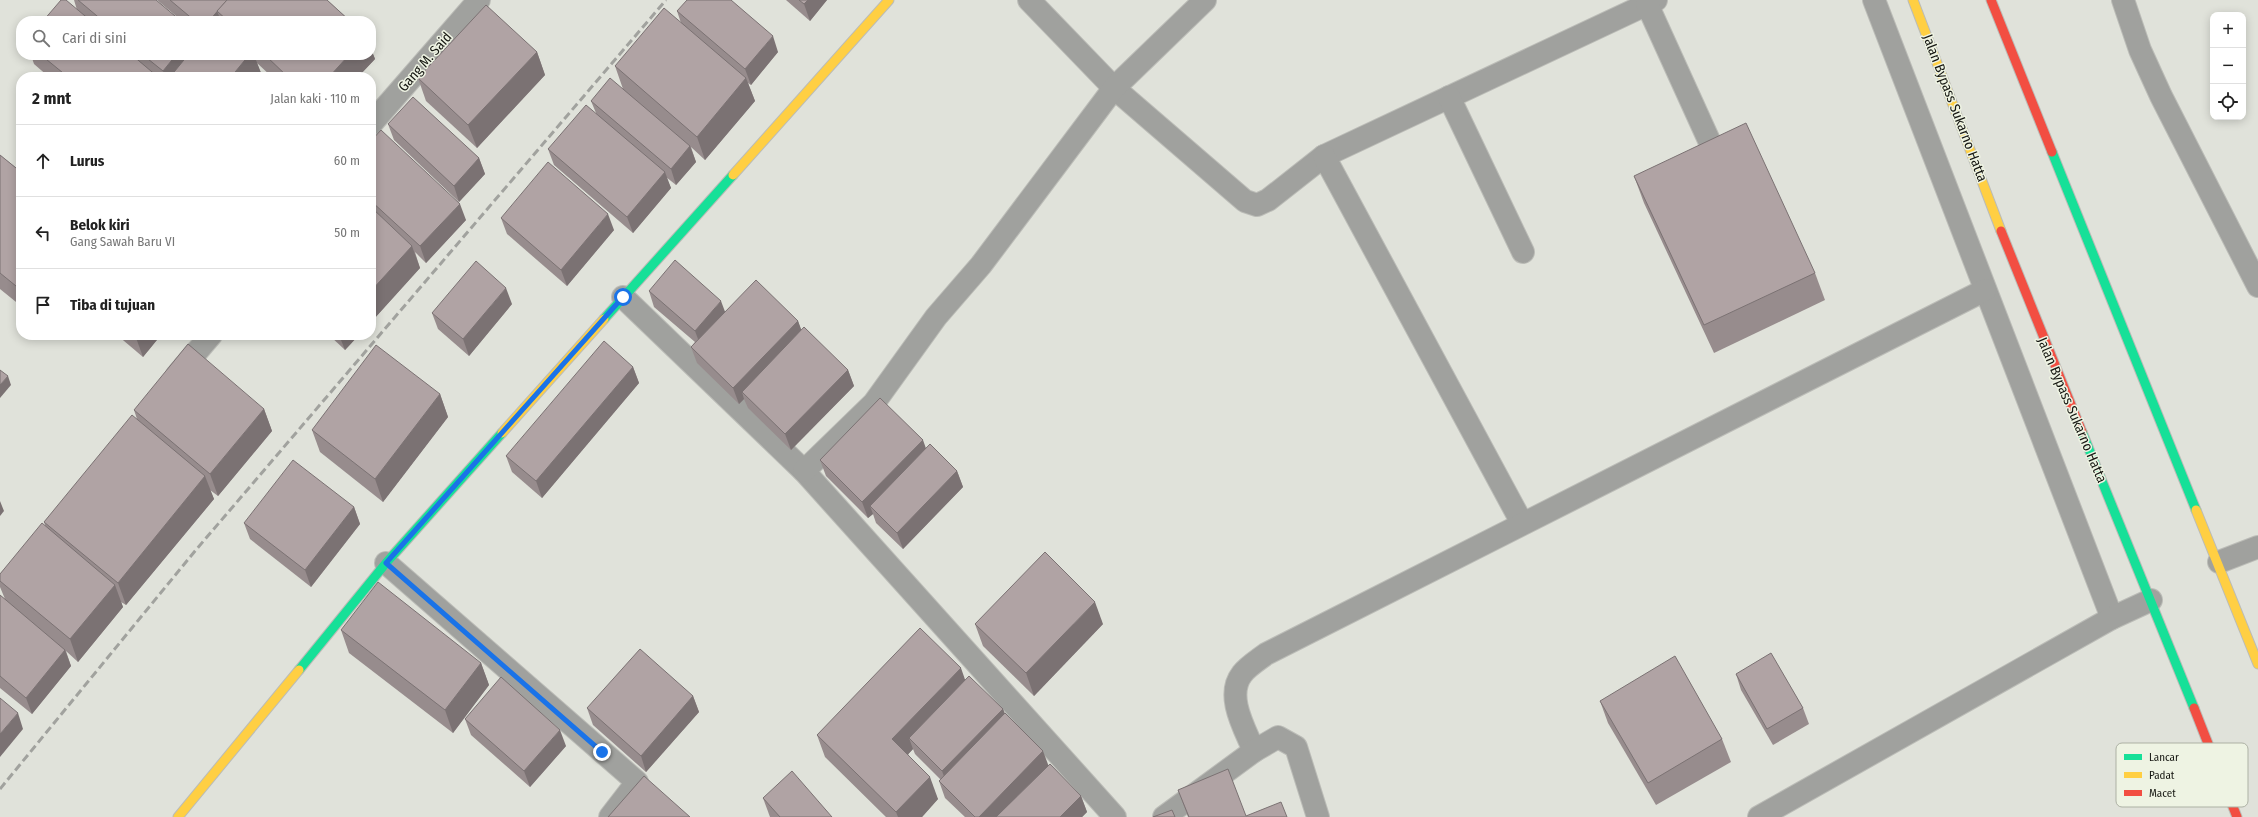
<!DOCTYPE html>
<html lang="id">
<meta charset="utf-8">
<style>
body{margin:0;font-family:"Fira Sans Condensed",sans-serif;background:#f2f2f2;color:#222}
.controls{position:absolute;right:12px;top:12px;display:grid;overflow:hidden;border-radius:8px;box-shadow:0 2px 10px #0003}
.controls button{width:36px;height:36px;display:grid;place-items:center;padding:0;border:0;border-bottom:1px solid #e0e0e0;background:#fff;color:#222;font:20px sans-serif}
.stop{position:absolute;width:12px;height:12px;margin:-9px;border:3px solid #1a73e8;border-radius:50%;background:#fff}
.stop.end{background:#1a73e8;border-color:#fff;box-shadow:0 1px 4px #0008}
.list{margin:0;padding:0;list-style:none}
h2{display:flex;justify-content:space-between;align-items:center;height:52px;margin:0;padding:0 16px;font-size:17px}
h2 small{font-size:13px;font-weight:400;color:#767676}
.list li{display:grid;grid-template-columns:26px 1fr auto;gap:12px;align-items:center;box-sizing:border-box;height:72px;padding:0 16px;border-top:1px solid #e0e0e0}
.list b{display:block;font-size:15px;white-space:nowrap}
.list p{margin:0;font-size:13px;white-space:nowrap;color:#767676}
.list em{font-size:13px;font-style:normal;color:#767676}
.icon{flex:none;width:22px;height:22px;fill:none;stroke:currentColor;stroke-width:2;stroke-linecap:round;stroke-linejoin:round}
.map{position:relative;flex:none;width:2258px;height:817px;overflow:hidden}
.search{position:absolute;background:#fff;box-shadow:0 2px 10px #0003;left:16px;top:16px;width:360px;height:44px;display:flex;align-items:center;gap:10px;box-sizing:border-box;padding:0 14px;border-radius:16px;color:#767676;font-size:15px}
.panel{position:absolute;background:#fff;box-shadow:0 2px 10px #0003;left:16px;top:72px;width:360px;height:268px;border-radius:16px}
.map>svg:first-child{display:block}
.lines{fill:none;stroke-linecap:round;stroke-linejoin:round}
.street-casing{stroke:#bbbcb7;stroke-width:24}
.fast-casing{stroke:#bbbcb7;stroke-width:11}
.slow-casing{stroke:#bbbcb7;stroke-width:11}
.jam-casing{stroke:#bbbcb7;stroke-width:11}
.street{stroke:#a0a19e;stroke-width:22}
.fast{stroke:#16e098;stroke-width:9}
.slow{stroke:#ffcf43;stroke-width:9}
.jam{stroke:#f24e42;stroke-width:9}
.rail{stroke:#a1a29e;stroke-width:3;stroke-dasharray:8 4;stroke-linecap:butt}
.wall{fill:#978c8d}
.shaded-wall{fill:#7b7273}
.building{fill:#b0a3a4;stroke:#7b7273}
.route{stroke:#1a73e8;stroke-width:5}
.labels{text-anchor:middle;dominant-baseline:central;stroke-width:3;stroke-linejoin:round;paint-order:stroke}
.street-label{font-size:14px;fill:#151611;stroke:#eef3e3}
.key{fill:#eef3e3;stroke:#adb1a4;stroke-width:1}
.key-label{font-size:11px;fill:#151611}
</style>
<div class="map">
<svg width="2258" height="817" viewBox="0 0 2258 817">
<rect width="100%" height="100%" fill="#e0e2da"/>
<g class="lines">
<defs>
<g id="street">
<path d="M1029,0L1114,88L1245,201L1257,205L1268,200L1324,156L1656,0"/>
<path d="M1874,0L2112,618"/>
<path d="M2123,0L2140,50L2161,96L2258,286"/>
<path d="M1647,4L1712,147"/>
<path d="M1449,97L1523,252"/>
<path d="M371,124L479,0"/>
<path d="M1324,156L1522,523"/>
<path d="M623,297L804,471L1115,817"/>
<path d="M177,375L211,335"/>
<path d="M804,471L874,403L936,317L981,265L1114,88L1205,0"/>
<path d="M2219,562L2258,547"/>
<path d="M386,563L637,782L610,817"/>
<path d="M1254,751C1245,729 1225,696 1242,674C1247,667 1258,660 1266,654L1985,290"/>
<path d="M1164,817L1254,751L1278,737L1296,747L1318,817"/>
<path d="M1759,817L2112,618L2151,600"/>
</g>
<g id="fast">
<path d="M2052,152L2196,510"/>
<path d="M604,319L733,175"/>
<path d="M2082,432L2194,708"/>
<path d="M299,670L386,563L502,433"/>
</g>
<g id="slow">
<path d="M1913,0L2001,231"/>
<path d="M733,175L889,0"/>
<path d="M502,433L604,319"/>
<path d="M2196,510L2258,664"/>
<path d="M178,817L299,670"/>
</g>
<g id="jam">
<path d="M1991,0L2052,152"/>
<path d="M2001,231L2082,432"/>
<path d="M2194,708L2237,817"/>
</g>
</defs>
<use href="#street" class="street-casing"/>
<use href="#fast" class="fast-casing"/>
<use href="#slow" class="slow-casing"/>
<use href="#jam" class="jam-casing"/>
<use href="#street" class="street"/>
<use href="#fast" class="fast"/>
<use href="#slow" class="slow"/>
<use href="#jam" class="jam"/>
<path class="rail" d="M0,789L195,551L666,0"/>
</g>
<g class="wall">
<path d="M74,0H156L181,21H43L77,10Z"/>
<path d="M157,0H327L350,21H182Z"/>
<path d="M786,0H827L810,21Z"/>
<path d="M677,11L778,52L751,85L748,83L755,101L705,160L691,147L696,162L676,185L666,177L671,188L633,233L554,165L548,149L596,113L591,101L623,89L615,66L681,23Z"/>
<path d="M371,49L375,59L358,77H272L257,63L261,73L258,77H49L34,64L31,55H371Z"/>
<path d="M537,52L545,75L477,148L426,101L418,78Z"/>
<path d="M388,124L479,158L485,174L459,202L394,140Z"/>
<path d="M371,141L466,220L426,263L415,252L420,268L373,320L371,318Z"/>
<path d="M0,155L21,172V306L0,289Z"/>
<path d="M1634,176L1815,273L1825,300L1714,353L1644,203Z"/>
<path d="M501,218L614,230L567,286L507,234Z"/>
<path d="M649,291L725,312L798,321L801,330L848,370L854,386L791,450L748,408L744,399L739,404L697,363L691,347L695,342L654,307Z"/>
<path d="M512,304L469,356L438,329L432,313Z"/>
<path d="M117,335H161L143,357Z"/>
<path d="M329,335H359L345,350Z"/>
<path d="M633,367L639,383L542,498L512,472L506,456Z"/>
<path d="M440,394L448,417L383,502L320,452L312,430Z"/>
<path d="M264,409L272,431L218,496L210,490L214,499L126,605L121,602L123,607L78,662L66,651L71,666L32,714L0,688V595L5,599L0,587V574L45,525L44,522L137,419L134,410Z"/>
<path d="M926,449L957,471L963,487L903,549L876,523L873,514L868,518L826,476L820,460Z"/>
<path d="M354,507L360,524L311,587L250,539L244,523Z"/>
<path d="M975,624H1103L1034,696L983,646Z"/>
<path d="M341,630L481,663L489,685L453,733L349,653Z"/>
<path d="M1736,674L1803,708L1809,724L1773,745L1741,690Z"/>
<path d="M965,680L1003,709L1005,714L1048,766L1081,796L1087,812L1082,817H965L945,798L939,781L941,780L915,754L913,749L908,754L938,799L922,817H886L825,757L817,735Z"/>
<path d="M693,696L699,712L646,772L593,725L587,708Z"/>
<path d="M1600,701L1722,739L1731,762L1656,805L1608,723Z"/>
<path d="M465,719L566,746L530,787L471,735Z"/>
<path d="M1178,790L1246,816L1287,817H1188Z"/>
<path d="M763,798L832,817H770Z"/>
</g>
<g class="shaded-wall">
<path d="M808,0H827L810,21L804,4Z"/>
<path d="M217,11L221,21H209Z"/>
<path d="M773,36L778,52L751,85L745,69Z"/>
<path d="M371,49L375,59L358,77H329L349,55H371Z"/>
<path d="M537,52L545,75L477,148L468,125Z"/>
<path d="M176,55H195L177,77H165L163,71Z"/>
<path d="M249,55H254L261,73L258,77H231Z"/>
<path d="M746,78L755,101L705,160L697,137Z"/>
<path d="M690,146L696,162L676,185L671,169Z"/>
<path d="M479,158L485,174L459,202L454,186Z"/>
<path d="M665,172L671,188L633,233L627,217Z"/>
<path d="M460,204L466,220L426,263L420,246Z"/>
<path d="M608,214L614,230L567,286L561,270Z"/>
<path d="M412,246L420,268L373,320L371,314V291Z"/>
<path d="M21,280V300L16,286Z"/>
<path d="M506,288L512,304L469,356L463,339Z"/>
<path d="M721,301L727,317L701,347L695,331Z"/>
<path d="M798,321L804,337L742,392L744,399L739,404L733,388Z"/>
<path d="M135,335H161L143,357Z"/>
<path d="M339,335H359L345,350Z"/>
<path d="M633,367L639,383L542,498L536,481Z"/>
<path d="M848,370L854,386L791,450L785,434Z"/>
<path d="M8,376L11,385L0,398V385Z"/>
<path d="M440,394L448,417L383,502L375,479Z"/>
<path d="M264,409L272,431L218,496L210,474Z"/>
<path d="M923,440L929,457L870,506L873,514L868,518L862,502Z"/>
<path d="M957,471L963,487L903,549L897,533Z"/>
<path d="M205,476L214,499L126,605L118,583Z"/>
<path d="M0,501L4,511L0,516Z"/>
<path d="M354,507L360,524L311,587L305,570Z"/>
<path d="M115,585L123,607L78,662L70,639Z"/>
<path d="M1095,602L1103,624L1034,696L1026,673Z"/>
<path d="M65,650L71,666L32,714L26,698Z"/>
<path d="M481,663L489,685L453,733L445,710Z"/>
<path d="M961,668L969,691L909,738L913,749L901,762L892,739Z"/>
<path d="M693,696L699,712L646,772L641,756Z"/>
<path d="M1003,709L1009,725L948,787L942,771Z"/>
<path d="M18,713L23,729L0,757V734Z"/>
<path d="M560,730L566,746L530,787L524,771Z"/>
<path d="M1043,751L1049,767L1001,817H979Z"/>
<path d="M930,777L938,799L922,817H898L896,812Z"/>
<path d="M1081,796L1087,812L1082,817H1060Z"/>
</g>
<g class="building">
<path d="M61,0H66L91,21H43Z"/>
<path d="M78,0H156L181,21H103Z"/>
<path d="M170,0H227L209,21H195Z"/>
<path d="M227,0H327L350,21H228L217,11Z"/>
<path d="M687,0H731L773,36L745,69L677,11Z"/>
<path d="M799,0H808L804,4Z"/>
<path d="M486,5L537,52L468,125L418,78Z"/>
<path d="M664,8L746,78L697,137L615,66Z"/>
<path d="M41,55H132L158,77H68Z"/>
<path d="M143,55H176L163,71Z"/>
<path d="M188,55H249L231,77H170Z"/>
<path d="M265,55H349L329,77H288Z"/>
<path d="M610,78L690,146L671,169L591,101Z"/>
<path d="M413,97L479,158L454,186L388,124Z"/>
<path d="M586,105L665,172L627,217L548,149Z"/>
<path d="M1746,123L1815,273L1704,325L1634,176Z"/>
<path d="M381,130L460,204L420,246L371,201V141Z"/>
<path d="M0,155L21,172V280L16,286L0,273Z"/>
<path d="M548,162L608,214L561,270L501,218Z"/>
<path d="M371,207L412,246L371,291Z"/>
<path d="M675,260L721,301L695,331L649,291Z"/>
<path d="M476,261L506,288L463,339L432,313Z"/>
<path d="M756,280L798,321L733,388L691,347Z"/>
<path d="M804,327L848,370L785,434L742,392Z"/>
<path d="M604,341L633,367L536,481L506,456Z"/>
<path d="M188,344L264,409L210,474L134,410Z"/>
<path d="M376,345L440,394L375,479L312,430Z"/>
<path d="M0,370L8,376L0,385Z"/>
<path d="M880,398L923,440L862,502L820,460Z"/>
<path d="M132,415L205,476L118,583L44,522Z"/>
<path d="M930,444L957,471L897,533L870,506Z"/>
<path d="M293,460L354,507L305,570L244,523Z"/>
<path d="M42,523L115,585L70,639L0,581V574Z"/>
<path d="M1045,552L1095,602L1026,673L975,624Z"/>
<path d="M378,582L481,663L445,710L341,630Z"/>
<path d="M0,595L65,650L26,698L0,676Z"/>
<path d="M920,628L961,668L892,739L930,777L896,812L817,735Z"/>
<path d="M640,649L693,696L641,756L587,708Z"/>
<path d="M1771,653L1803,708L1767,729L1736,674Z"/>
<path d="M1675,656L1722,739L1648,783L1600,701Z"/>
<path d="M969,676L1003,709L942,771L909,738Z"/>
<path d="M501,677L560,730L524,771L465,719Z"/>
<path d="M0,698L18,713L0,734Z"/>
<path d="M1005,713L1043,751L979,817H975L939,781Z"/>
<path d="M1050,764L1081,796L1060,817H996Z"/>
<path d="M1228,769L1246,816L1281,802L1287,817H1189L1178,790Z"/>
<path d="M792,771L832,817H780L763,798Z"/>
<path d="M644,776L690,817H608Z"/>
<path d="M1172,810L1175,817H1153Z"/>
</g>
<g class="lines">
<path class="route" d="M602,752L386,563L623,297"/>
</g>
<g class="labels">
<g class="street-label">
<text transform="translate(425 62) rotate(-49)">Gang M. Said</text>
<text transform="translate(1955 108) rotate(69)">Jalan Bypass Sukarno Hatta</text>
<text transform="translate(2072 410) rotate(67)">Jalan Bypass Sukarno Hatta</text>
</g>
</g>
<rect x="2116" y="743" width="132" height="64" rx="6" class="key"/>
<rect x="2124" y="754" width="18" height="6" fill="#16e098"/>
<rect x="2124" y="772" width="18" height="6" fill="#ffcf43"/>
<rect x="2124" y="790" width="18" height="6" fill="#f24e42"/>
<g class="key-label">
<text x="2149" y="761">Lancar</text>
<text x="2149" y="779">Padat</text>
<text x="2149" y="797">Macet</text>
</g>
</svg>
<div class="controls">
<button>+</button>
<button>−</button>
<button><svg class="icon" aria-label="locate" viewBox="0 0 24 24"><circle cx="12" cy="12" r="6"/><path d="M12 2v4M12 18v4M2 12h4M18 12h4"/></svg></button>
</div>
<div class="stop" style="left:623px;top:297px"></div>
<div class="stop end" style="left:602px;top:752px"></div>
<div class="search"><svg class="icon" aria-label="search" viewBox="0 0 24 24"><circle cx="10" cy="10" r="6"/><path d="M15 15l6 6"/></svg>Cari di sini</div>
<section class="panel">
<h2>2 mnt<small>Jalan kaki · 110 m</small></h2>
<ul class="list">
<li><svg class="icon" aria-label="ahead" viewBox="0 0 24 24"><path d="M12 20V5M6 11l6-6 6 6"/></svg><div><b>Lurus</b></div><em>60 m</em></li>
<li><svg class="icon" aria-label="left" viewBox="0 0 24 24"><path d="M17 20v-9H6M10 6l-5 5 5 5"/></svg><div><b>Belok kiri</b><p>Gang Sawah Baru VI</p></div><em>50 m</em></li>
<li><svg class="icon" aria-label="arrive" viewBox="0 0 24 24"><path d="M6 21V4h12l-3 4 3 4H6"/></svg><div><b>Tiba di tujuan</b></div></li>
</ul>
</section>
</div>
